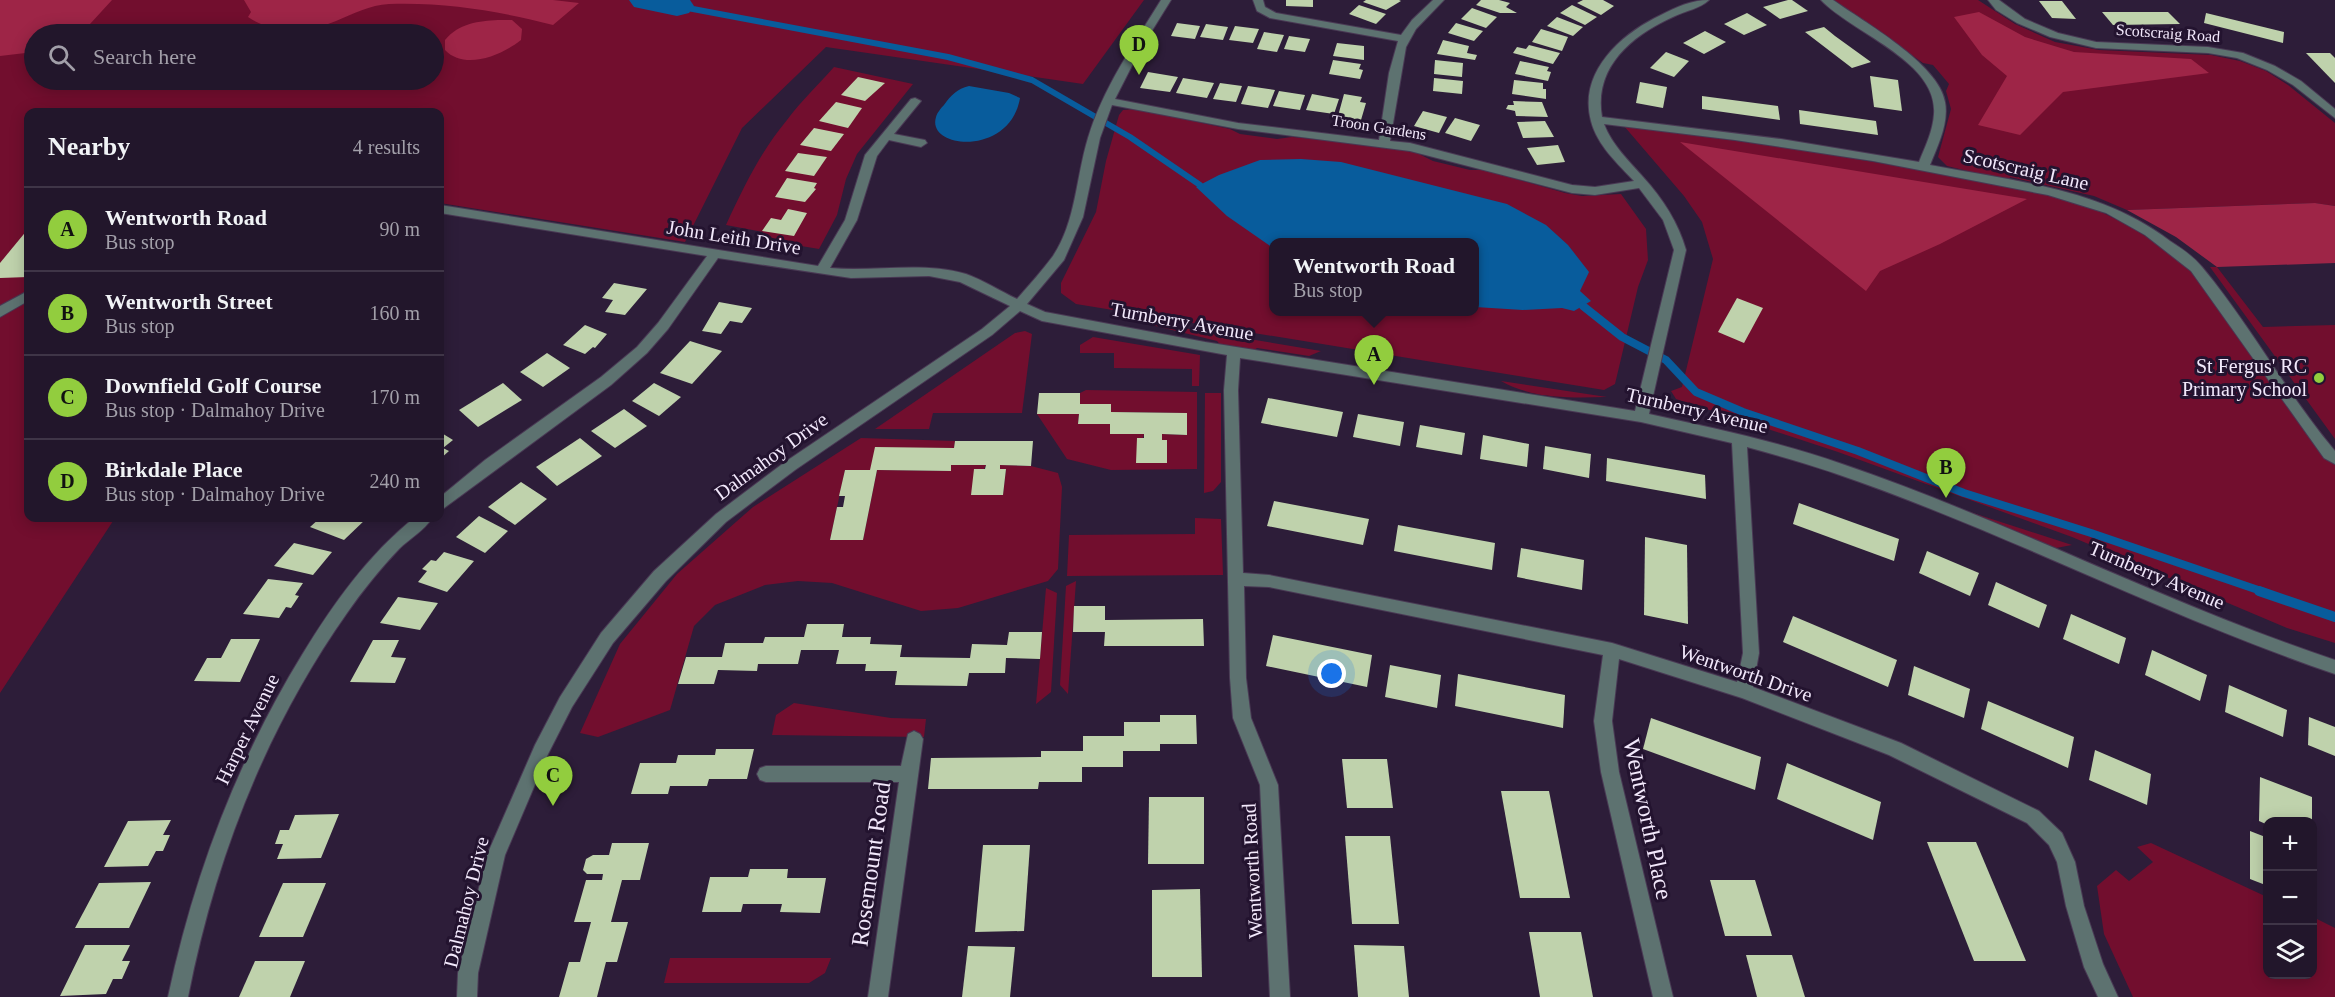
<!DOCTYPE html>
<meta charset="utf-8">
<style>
body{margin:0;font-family:"Times New Roman",serif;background:#2a1f33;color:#f1f3f6}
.controls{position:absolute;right:18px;bottom:18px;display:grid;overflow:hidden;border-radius:12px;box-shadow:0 3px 15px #0003}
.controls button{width:54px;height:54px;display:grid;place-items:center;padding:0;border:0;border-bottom:2px solid #3f3547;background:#22162b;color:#f1f3f6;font:30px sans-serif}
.you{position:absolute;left:1332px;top:674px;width:21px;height:21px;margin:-15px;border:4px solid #fff;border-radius:50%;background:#1a73e8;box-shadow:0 0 0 9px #1a73e833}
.badge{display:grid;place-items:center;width:39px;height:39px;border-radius:50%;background:#92cd3e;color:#111;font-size:20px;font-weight:700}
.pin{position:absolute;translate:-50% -50px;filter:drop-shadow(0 2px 3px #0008)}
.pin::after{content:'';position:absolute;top:32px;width:21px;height:18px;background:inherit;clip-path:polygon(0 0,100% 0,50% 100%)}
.popup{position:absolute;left:1269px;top:238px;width:210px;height:78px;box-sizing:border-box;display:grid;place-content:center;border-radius:12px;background:#22162b;filter:drop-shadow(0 2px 4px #0005);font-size:20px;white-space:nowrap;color:#a29fa9}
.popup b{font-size:22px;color:#f1f3f6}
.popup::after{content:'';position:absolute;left:50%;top:100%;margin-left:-12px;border:12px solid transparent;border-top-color:#22162b}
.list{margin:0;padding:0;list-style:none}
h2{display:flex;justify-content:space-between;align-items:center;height:78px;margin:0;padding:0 24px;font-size:26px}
h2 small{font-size:20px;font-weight:400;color:#a29fa9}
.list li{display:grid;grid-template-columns:39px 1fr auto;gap:18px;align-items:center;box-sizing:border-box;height:84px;padding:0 24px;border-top:2px solid #3f3547}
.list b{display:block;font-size:22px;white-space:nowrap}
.list p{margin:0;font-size:20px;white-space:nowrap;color:#a29fa9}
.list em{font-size:20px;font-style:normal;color:#a29fa9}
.icon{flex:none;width:33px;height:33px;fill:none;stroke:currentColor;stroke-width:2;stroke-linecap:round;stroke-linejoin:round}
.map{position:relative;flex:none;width:2335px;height:997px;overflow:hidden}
.search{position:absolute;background:#22162b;box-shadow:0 3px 15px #0003;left:24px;top:24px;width:420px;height:66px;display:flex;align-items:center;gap:15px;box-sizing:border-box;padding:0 21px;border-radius:33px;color:#a29fa9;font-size:22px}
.panel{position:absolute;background:#22162b;box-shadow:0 3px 15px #0003;left:24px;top:108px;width:420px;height:414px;border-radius:12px}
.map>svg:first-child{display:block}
.green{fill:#720e2e;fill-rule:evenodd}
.forest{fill:#9e2547}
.water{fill:#085c9c}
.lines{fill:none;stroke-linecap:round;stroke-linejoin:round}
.stream-far2{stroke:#085c9c;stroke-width:6}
.stream-far1{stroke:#085c9c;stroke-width:8}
.stream{stroke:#085c9c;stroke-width:10}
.river{fill:#085c9c;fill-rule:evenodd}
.building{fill:#bfd2ac}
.minor-casing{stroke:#493954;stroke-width:2}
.minor{fill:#5d7270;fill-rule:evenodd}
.poi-dot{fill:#92cd3e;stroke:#23132f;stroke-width:2}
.labels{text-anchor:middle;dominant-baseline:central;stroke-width:6;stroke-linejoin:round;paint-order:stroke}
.far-street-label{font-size:16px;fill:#f2e8fb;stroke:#23132f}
.street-label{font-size:20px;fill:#f2e8fb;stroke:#23132f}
.poi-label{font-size:20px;fill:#f2e8fb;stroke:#23132f;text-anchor:end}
.near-street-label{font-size:24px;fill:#f2e8fb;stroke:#23132f}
</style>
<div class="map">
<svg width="2335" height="997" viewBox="0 0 2335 997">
<rect width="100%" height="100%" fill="#2d1d39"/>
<g class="green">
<path d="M0,0H1144L1083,84L826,47L742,128L685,242L440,203V112H28V518H115L0,693ZM34,34H434V80H34Z"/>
<path d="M1834,0H1978L2015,24L2055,42L2099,50L2211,55L2240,61L2266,71L2288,85L2335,123V206L2315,203L2127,210L2094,196L2010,177L2009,181L1947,166L1938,157L1951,109L1946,91L1949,84L1933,65L1923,63Z"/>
<path d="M834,67L913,84L857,154L846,179L837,215L819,249L759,239L763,232L726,225C743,188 761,151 787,120C801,101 818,85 834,67Z"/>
<path d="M1136,109L1230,129L1240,134L1277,139L1292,137L1379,145L1417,153L1433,161L1470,170H1484L1565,193L1582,196L1621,194L1646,229L1648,260L1638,287L1615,384L1604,390L1076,304L1061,293V283L1096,212L1106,161L1119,115L1123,110ZM1274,243H1474V312H1274Z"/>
<path d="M1624,126C1741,141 1859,157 1975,181C2013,189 2058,193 2094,209C2130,224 2161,245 2190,269L2318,450L2335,465V643L2287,628L2072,537L1838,452L1676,399L1671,391L1682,387L1713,259L1702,222L1684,196Z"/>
<path d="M2210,267H2217L2263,327L2335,325V439Z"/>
<path d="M1123,318L1321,351L1309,356L1257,348L1250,353L1223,348L1217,341Z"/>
<path d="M1025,331L1032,334L1022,413H933L929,429H875L1015,333Z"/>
<path d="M1093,337L1200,355L1199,386H1192V369L1114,368V353H1080V345Z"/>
<path d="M1501,381L1607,397C1571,398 1533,399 1501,381Z"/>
<path d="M1086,390L1197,392V469L1111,470L1067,459L1037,414H1079L1078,424H1110V434H1144L1136,463H1167V440H1162V434L1187,435V413L1111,412V404H1080V393Z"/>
<path d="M1205,393H1221V482L1213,491L1204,493Z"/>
<path d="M861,438L955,441L954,448L870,470H845L830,540H863L877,470L950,471L951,465H986L971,494L1003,495L1006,469H1000V465L1031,466L1058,473L1062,487L1058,569L1048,581L958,608L921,611L832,583L798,581L765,585L715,605L694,626L670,710L598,737L580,733L620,644L677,574L753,507Z"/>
<path d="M1970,512L2072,545L2056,548Z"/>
<path d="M1195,518L1221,519L1223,575L1067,576L1069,535L1195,534Z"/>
<path d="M1076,581L1068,694L1060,685L1066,586Z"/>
<path d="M1046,588L1057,593L1051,692L1036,704Z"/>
<path d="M794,703L891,718L926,719L924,737L772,735L776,715Z"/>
<path d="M2151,843L2267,897L2268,974H2312L2313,917L2335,928V997H2133L2104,934L2097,886L2116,870L2129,881L2153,862L2137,847Z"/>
<path d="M670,958H831L825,973L809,983H664Z"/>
</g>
<g class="forest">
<path d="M0,0H112L90,24L75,34H34V52L0,56Z"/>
<path d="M244,0H553L579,3L553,25C498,11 446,2 389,4C370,5 353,14 336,21C307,33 275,35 248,17L251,12Z"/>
<path d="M1979,12L2025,37L2074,52L2191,59L2209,73L2063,92L2020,135L1978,125L2007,76L1982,55L1954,17Z"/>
<path d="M498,20H512L522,29L521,40C502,55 465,71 445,50V40C459,23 479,21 498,20Z"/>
<path d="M1680,142L2027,199L1940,244L1880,271L1866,291Z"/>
<path d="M2315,203L2335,206V263L2217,267L2176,237L2127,210Z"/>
</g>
<g class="water">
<path d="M969,86L1009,93L1020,98C1010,157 926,149 936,117C937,113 941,108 944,105C951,95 957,89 969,86Z"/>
<path d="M1301,159L1341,162L1507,204L1546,225L1568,245L1589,272L1580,291L1591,301L1574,311L1562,308L1523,310L1475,307L1474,243H1274L1273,248L1227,216L1196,187L1219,175L1260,160Z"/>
</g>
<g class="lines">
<path class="stream-far2" d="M677,6L948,57L1032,80L1130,137L1200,185"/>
<path class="stream-far1" d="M1583,306L1622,337L1666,360L1696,392L1743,412L1858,451L1964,493L2091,533L2264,592"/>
<path class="stream" d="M2259,591L2335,617"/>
<path class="river" d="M629,0H690L694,6L689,13L677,16L634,7Z"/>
</g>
<g class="building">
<path d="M1286,0H1313V7L1286,6Z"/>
<path d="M1366,0H1399L1401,1L1386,10L1363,2Z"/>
<path d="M1481,0H1499L1510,3L1506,7L1517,13H1500L1476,5Z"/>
<path d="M1583,0H1603L1614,6L1601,15L1577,3Z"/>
<path d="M1788,0H1792L1808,11L1780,19L1763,7Z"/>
<path d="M2039,1H2062L2076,19L2052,18Z"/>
<path d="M1359,5L1386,14L1376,24L1349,14Z"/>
<path d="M1572,5L1597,17L1585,25L1560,13Z"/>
<path d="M1472,8L1497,17L1486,28L1461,19Z"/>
<path d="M2102,12H2168L2180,24L2113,25Z"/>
<path d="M1747,13L1767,25L1744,35L1724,24Z"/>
<path d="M2206,13L2284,32L2283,43L2204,23Z"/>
<path d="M1557,17L1583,27L1573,36L1547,26Z"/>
<path d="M1177,23L1200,26L1195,39L1171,36Z"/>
<path d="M1456,23L1483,31L1474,41L1448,33Z"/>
<path d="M1206,24L1228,27L1223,40L1200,37Z"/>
<path d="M1235,26L1259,29L1253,43L1229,40Z"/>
<path d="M1824,27L1835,36L1871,62L1852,68L1805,32Z"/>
<path d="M1541,29L1568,37L1562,51L1532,42Z"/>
<path d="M1705,31L1726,42L1704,54L1683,43Z"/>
<path d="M1264,32L1284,35L1277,52L1257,49Z"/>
<path d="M1289,36L1310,39L1305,52L1284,49Z"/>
<path d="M1443,40L1469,46L1467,53L1477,55L1475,60L1437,54Z"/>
<path d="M1337,43L1364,46V60L1333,56Z"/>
<path d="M1529,45L1560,53L1553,64L1513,53L1517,47L1526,49Z"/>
<path d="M1666,52L1689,61L1674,77L1650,68Z"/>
<path d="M2306,53H2330L2335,58V83Z"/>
<path d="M1333,60L1361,64L1359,69L1363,70L1360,79L1329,74Z"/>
<path d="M1435,60L1463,63L1462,77L1434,74Z"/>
<path d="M1520,61L1549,67L1547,71L1551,72L1548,81L1515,74Z"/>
<path d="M1148,72L1178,77L1170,92L1140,88Z"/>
<path d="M1870,76L1898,80L1902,111L1874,107Z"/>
<path d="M858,77L885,83L865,101L841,95Z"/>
<path d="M1183,78L1214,83L1207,98L1176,93Z"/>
<path d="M1434,78L1463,81L1462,94L1433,91Z"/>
<path d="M1514,80L1543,83V89H1546V99L1512,94Z"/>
<path d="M1640,82L1667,87L1663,108L1636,103Z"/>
<path d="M1220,83L1242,86L1236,102L1213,99Z"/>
<path d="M1248,86L1275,90L1268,108L1241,104Z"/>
<path d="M1279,91L1305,95L1300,110L1273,106Z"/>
<path d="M1312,94L1339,99L1334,114L1306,110Z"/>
<path d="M1344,94L1362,97L1360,102L1366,103L1361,120L1338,116Z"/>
<path d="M1702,96L1778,106L1780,120L1702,109Z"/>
<path d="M1513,101L1542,102L1548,117L1516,116L1515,111L1506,109L1508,105H1514Z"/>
<path d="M836,102L862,108L848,128L819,121Z"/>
<path d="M1799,110L1876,121L1878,135L1800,124Z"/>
<path d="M1423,111L1447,117L1439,133L1414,126Z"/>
<path d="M1455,118L1480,125L1471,141L1445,133Z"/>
<path d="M1545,121L1554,137L1523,138L1517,122Z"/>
<path d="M814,128L844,134L831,151L800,145Z"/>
<path d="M1558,145L1565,162L1537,165L1527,148Z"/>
<path d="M798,153L827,157L814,176L785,171Z"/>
<path d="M787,178L817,183L814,188L816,189L805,202L775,197Z"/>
<path d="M788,209L807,213L794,236L762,231L771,218L781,220Z"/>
<path d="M28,229V277L0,278V263Z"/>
<path d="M614,283L647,289L625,315L605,312L613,300L602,298Z"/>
<path d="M1737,298L1763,308L1744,343L1718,332Z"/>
<path d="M719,302L752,308L742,323L730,321L721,334L702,331Z"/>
<path d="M585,325L607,334L595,348L593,347L585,354L563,345Z"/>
<path d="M690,341L722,351L692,384L660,373Z"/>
<path d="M547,353L570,368L543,387L520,372Z"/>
<path d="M503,383L522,400L478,427L459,410Z"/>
<path d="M654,383L681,397L659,416L632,401Z"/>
<path d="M1039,393H1080V404H1111V412L1187,413V435L1162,434V440H1167V463H1136L1137,438H1144V434H1110V424H1078L1079,414H1037Z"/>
<path d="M1268,398L1343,412L1337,437L1261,423Z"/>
<path d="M624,409L647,426L615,448L591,431Z"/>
<path d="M1358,414L1404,422L1400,446L1353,437Z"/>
<path d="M1420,425L1465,433L1462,455L1416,447Z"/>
<path d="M440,432L453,440L443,448L449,451L440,459Z"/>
<path d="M1483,435L1529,444L1527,467L1480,459Z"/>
<path d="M580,438L602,456L557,486L536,467Z"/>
<path d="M955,441H1033L1031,466L1000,465V469H1006L1003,495H971L974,469H985L986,465H951V471L877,470L863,540H830L837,507H843L845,496H839L845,470H870L875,447L954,448Z"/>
<path d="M1545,446L1591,454L1589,478L1543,469Z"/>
<path d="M1607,458L1705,475L1706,499L1606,481Z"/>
<path d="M521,482L547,499L515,525L488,507Z"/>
<path d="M1274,501L1369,519L1363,545L1267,526Z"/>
<path d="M1799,503L1899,539L1894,561L1793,524Z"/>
<path d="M479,516L508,531L485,553L456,537Z"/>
<path d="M320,518H367L344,540L310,527Z"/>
<path d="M1398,525L1495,543L1492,570L1394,551Z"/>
<path d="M1645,537L1687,545L1688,624L1644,615Z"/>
<path d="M294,543L332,552L313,575L274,566Z"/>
<path d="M1521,548L1584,560L1582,590L1517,577Z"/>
<path d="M1927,551L1979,573L1970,596L1919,573Z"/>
<path d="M444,552L474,561L447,592L418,582L427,571L422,569L431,560L436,561Z"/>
<path d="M268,579L303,583L295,595L299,596L291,608L286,607L279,618L243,614Z"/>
<path d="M1996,582L2047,605L2039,628L1988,605Z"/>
<path d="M398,597L438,603L420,630L380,623Z"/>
<path d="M1074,606H1105V620L1203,619L1204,646H1104L1105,632H1073Z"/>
<path d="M2071,614L2126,638L2119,664L2063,639Z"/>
<path d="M1793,616L1897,660L1888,687L1783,642Z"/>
<path d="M807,624H844L842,637H871L870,644L902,645L900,657L970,658L972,644L1007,645L1009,632H1042L1040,659L1006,658L1005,673H969L967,686L895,685L897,671H865L866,664H836L839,650H801L798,664H758L757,671L718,670L714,684H678L686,657H722L725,643H763L765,637H804Z"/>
<path d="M1273,635L1372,655L1367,687L1266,666Z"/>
<path d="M231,639H260L240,682L194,681L207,658H221Z"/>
<path d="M373,640H399L391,657L406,658L395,683L350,682Z"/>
<path d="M2152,650L2207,675L2200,701L2145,675Z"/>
<path d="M1390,665L1441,675L1437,708L1385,697Z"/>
<path d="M1914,666L1970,689L1964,718L1908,695Z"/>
<path d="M1458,674L1565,695L1563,728L1455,706Z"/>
<path d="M2229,685L2287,710L2283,737L2225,712Z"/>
<path d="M1988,701L2074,737L2068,768L1981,729Z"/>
<path d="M1160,715H1196L1197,744H1160V751H1123V767H1082V782H1039L1038,789H928L931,758L1041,757V751H1083V736H1124V722H1160Z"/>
<path d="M2309,717L2335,727V756L2308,745Z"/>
<path d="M1651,718L1761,757L1755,790L1643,749Z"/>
<path d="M716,749H754L747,779H709L707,786H670L668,794H631L640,763H676L678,755H715Z"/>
<path d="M2095,750L2151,774L2147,805L2089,780Z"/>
<path d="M1342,759H1387L1393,808H1347Z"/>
<path d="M1787,763L1881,802L1873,840L1777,799Z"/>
<path d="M2260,777L2312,797V822H2268V825L2259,821Z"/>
<path d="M1501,791H1549L1570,898H1520Z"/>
<path d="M1149,797H1204V864H1148Z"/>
<path d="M339,814L321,858L277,859L283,844H275L280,830H289L295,815Z"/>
<path d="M171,820L163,835H170L163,851H156L148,866L104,867L128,821Z"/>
<path d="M2250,831L2268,838V886L2250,879Z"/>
<path d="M1345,836H1390L1399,924H1352Z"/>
<path d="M1927,842H1976L2026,961H1974Z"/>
<path d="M612,843H649L640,880H622L611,922H628L617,962H606L597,997H559L569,962H580L591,922H574L586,880H602L603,874H587L583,870L586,859L593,855H609Z"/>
<path d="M983,845H1030L1024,931L975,932Z"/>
<path d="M750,869H788L787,878H826L820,913L780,912L782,904H743L741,912H702L710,877H748Z"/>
<path d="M1710,880H1755L1772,936H1725Z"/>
<path d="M151,882L129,928H75L99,883Z"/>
<path d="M283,883H326L303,937H259Z"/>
<path d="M1200,889L1202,977H1152V890Z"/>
<path d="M1529,932H1581L1593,997H1540Z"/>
<path d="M85,945H130L122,961H130L122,979H113L106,994L60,996Z"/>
<path d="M1354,945L1404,946L1409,997H1358Z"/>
<path d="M968,946L1015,947L1010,997H962Z"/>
<path d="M1746,955H1792L1805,997H1757Z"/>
<path d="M255,961H305L290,997H239Z"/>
</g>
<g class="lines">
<defs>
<g id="minor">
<path d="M1161,0H1171L1140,50L1115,99L1238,123L1379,140L1389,73L1398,41L1270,18L1257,11L1253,0H1263L1265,7L1276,13L1401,35L1412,20L1433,0H1444L1416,29L1406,47L1390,141L1410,143L1572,185L1595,187L1634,181C1618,164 1597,145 1591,121C1578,72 1621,34 1661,15C1677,7 1691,0 1709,0C1701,8 1686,11 1675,16C1634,34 1593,66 1602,117L1781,139L1919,162C1925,147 1933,131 1934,114C1938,61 1852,33 1821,0H1833C1864,22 1939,64 1945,102C1949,123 1938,145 1930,165C2013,181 2101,188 2170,241C2181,248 2193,256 2202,267C2250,324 2286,393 2335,451V464L2324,458L2191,271L2145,235L2106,213L2048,195L1873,161L1735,140L1604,124C1612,145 1629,161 1643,177C1663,199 1678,222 1686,250L1649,414C1714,428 1779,442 1842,464C2009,521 2167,604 2335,660V674C2164,616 2004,531 1834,473C1805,463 1776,455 1747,447L1759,653L1753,687L1901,743L2039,811L2062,833L2075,862L2084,906L2103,964L2118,997H2098L2084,967L2066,906L2057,862L2049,845L2027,823L1889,755L1742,698L1619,659L1612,721L1619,772L1673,997H1653L1601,772L1594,721L1603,655L1269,587L1244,586L1246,678L1251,718L1278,785L1290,997H1270L1260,785L1233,718L1230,678L1224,390L1227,355L1042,321L1020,311L992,335L795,470L726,522L666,581L613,643L572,707L548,754L505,855L478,973L477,997H457L458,973L487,855L535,745L560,697L601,633L654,571L716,514L785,462L982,329L1010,306L960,282L929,276L851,278L718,258L668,329L647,353L611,385L440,511V497L485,460L601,377L637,347L658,323L707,256L440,213V205L818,266L845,220L865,155L911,99L915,98L921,101L894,134L925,140L927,143L921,147L889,140L877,156L857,220L830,268C875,272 923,261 966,274C983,280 1000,291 1017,299C1029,285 1042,271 1053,256C1076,222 1076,177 1088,138C1103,88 1134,44 1161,0ZM1112,105L1238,129L1410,151L1572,193L1595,195L1639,188L1663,220L1674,250L1635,411L1205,342L1045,312L1027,304L1064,260L1083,217L1100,138ZM1240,358L1641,422L1732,443L1743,653L1737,682L1612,643L1269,575L1243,573L1238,390Z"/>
<path d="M1988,0H1999L2025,19L2058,33L2096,42L2208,47L2243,53L2275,66L2301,81L2335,109V118L2293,85L2267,70L2237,58L2208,53L2096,48L2050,37L2017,23L1996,10Z"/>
<path d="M28,291V301L0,317V306Z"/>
<path d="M414,518H432C425,530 409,539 399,549C380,569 363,590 347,613C266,728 215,859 188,997H168C194,875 237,761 302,655C333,604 368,555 414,518Z"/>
<path d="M914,731L920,734L923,739L888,997H868L899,782H766L760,780L757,774L760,768L766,766H901L908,734Z"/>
</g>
</defs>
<use href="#minor" class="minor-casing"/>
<use href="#minor" class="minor"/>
</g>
<circle class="poi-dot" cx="2319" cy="378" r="6"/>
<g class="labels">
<g class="far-street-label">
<text transform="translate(2168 33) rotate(4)">Scotscraig Road</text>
<text transform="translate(1379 127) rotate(9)">Troon Gardens</text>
</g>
<g class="street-label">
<text transform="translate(2026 169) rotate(13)">Scotscraig Lane</text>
<text transform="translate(734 237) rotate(9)">John Leith Drive</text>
<text transform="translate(1182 321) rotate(10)">Turnberry Avenue</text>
<text transform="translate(1697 410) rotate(13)">Turnberry Avenue</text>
<text transform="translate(771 456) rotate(-36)">Dalmahoy Drive</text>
<text transform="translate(2157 575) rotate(23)">Turnberry Avenue</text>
<text transform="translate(1746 673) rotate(19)">Wentworth Drive</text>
<text transform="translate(247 729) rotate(-64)">Harper Avenue</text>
<text transform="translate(1252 871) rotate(-93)">Wentworth Road</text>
<text transform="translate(466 902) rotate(-76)">Dalmahoy Drive</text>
</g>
<g class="poi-label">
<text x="2307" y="366">St Fergus' RC<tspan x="2307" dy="23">Primary School</tspan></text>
</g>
<g class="near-street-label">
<text transform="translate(1648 819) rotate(78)">Wentworth Place</text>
<text transform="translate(871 864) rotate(-82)">Rosemount Road</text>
</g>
</g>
</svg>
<div class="controls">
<button>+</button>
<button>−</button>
<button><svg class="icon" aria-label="layers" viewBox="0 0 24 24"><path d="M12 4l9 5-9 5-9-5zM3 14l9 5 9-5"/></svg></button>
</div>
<div class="you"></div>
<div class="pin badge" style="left:1374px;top:385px">A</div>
<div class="popup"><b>Wentworth Road</b>Bus stop</div>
<div class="pin badge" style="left:1946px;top:498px">B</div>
<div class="pin badge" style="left:553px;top:806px">C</div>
<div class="pin badge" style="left:1139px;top:75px">D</div>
<div class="search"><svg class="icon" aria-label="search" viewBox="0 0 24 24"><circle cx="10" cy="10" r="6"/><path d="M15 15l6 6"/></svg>Search here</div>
<section class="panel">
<h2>Nearby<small>4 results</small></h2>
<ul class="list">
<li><span class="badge">A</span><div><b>Wentworth Road</b><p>Bus stop</p></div><em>90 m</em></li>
<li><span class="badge">B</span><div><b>Wentworth Street</b><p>Bus stop</p></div><em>160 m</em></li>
<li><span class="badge">C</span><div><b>Downfield Golf Course</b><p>Bus stop · Dalmahoy Drive</p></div><em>170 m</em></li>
<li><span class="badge">D</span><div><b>Birkdale Place</b><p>Bus stop · Dalmahoy Drive</p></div><em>240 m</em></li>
</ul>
</section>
</div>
